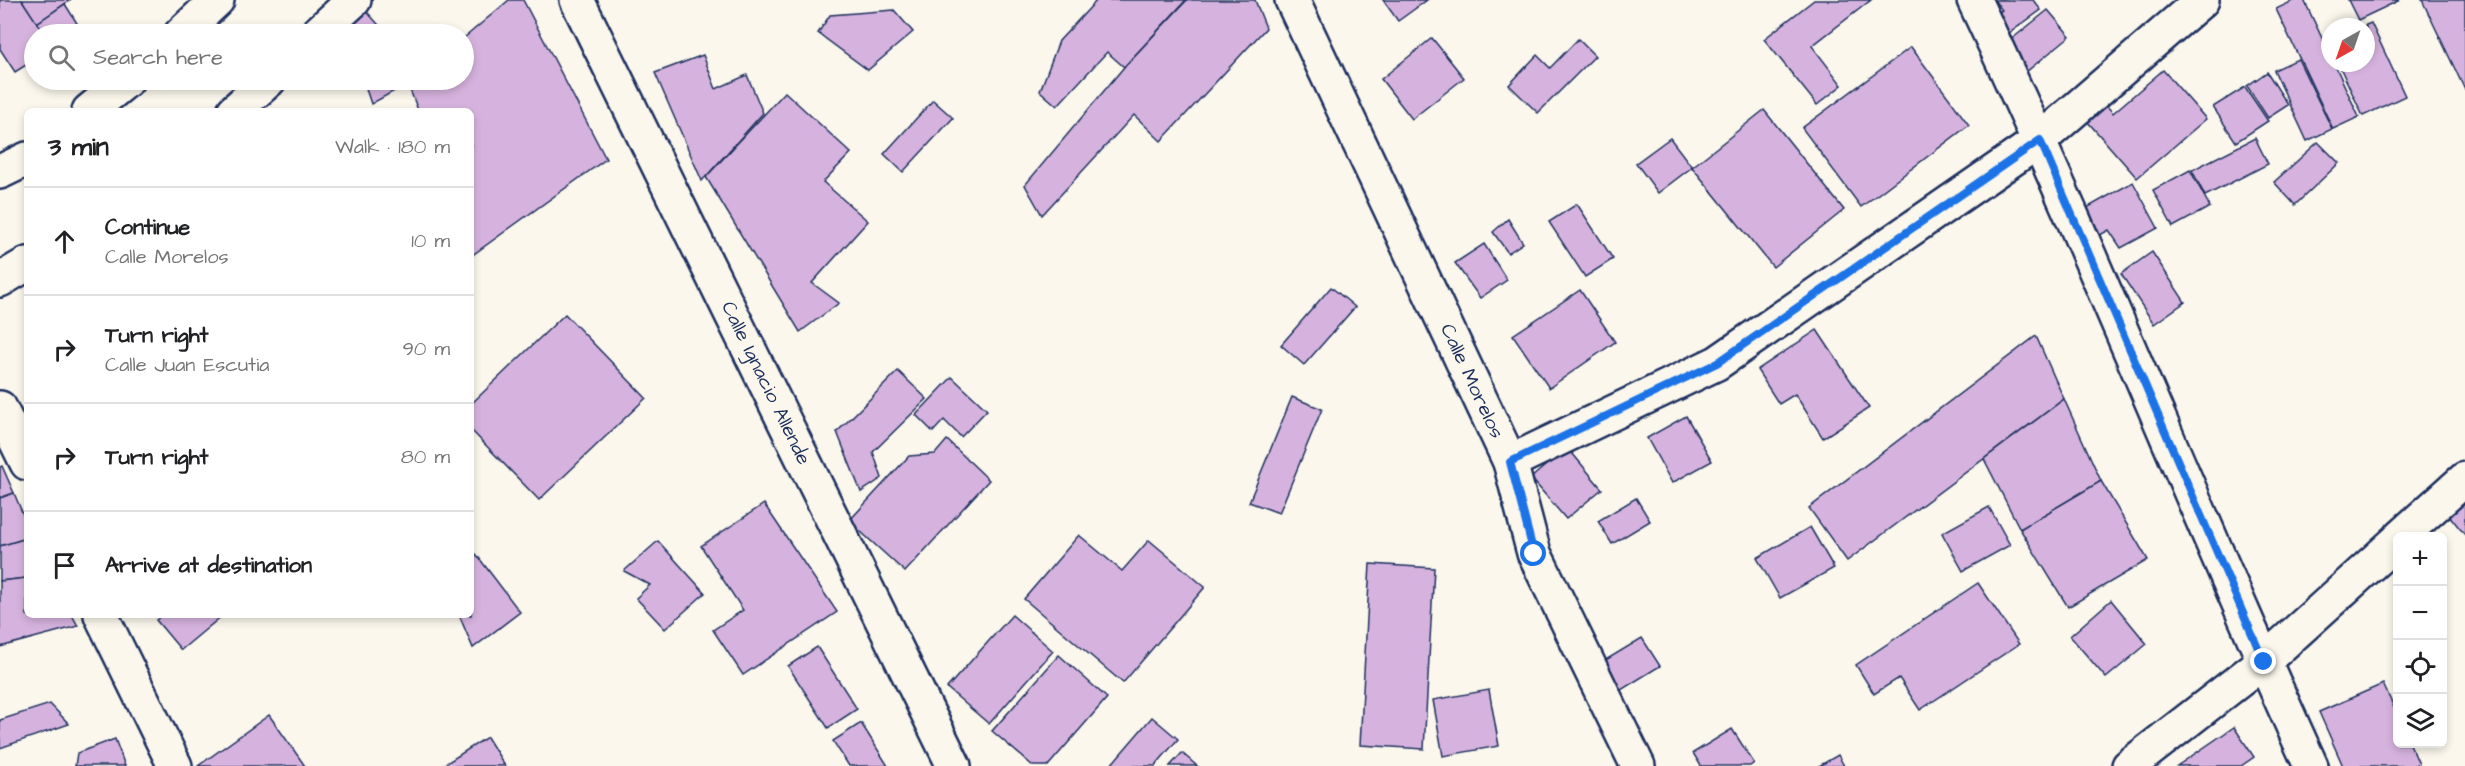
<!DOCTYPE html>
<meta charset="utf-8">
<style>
body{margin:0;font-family:"Architects Daughter",sans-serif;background:#f2f2f2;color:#202124}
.controls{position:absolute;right:18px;bottom:18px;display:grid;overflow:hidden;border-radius:9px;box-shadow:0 3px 9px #0003}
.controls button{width:54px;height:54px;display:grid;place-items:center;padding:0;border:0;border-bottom:2px solid #e0e0e0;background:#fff;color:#202124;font:30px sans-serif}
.compass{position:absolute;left:2321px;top:18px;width:54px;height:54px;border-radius:50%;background:#fff;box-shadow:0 3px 9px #0003;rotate:220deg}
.stop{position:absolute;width:18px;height:18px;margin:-14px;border:4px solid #1a73e8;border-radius:50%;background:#fff}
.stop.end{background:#1a73e8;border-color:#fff;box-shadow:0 2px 6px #0008}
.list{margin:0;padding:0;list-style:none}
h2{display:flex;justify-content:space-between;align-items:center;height:78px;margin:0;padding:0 24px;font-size:26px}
h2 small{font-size:20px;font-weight:400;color:#757577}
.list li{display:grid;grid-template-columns:39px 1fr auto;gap:18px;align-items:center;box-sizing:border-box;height:108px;padding:0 24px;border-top:2px solid #e0e0e0}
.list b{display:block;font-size:22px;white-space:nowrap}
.list p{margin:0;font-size:20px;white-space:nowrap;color:#757577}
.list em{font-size:20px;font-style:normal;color:#757577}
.icon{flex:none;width:33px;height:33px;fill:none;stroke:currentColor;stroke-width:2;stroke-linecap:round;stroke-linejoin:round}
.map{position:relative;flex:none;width:2465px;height:766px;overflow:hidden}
.search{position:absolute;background:#fff;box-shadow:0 3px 9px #0003;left:24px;top:24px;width:450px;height:66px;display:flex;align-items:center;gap:15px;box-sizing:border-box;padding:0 21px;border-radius:33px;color:#757577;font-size:22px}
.panel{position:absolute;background:#fff;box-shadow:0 3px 9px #0003;left:24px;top:108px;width:450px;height:510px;border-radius:9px}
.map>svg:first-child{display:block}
.building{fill:#d6b3de;stroke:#1b2f5e;stroke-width:1.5}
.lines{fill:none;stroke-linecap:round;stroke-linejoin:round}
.minor-casing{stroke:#1b2f5e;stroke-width:38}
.minor{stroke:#fbf7ec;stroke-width:33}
.route{stroke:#1a73e8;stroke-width:8}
.labels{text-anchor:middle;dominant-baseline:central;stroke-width:4.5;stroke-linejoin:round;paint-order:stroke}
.street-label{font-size:20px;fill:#1b2f5e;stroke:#fbf7ec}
</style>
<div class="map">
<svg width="2465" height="766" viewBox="0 0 2465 766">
<rect width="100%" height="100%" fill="#fbf7ec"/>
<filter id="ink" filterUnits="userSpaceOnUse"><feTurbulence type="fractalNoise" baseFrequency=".0167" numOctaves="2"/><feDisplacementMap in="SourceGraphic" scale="12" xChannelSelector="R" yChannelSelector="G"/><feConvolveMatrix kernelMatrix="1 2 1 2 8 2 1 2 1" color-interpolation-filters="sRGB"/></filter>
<g filter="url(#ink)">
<g class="building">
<path d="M0,0H22L45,34H34V60L15,72L0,49Z"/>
<path d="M22,0H70L37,23Z"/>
<path d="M509,0H523L606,159L471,256V111H416L418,110L408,85L414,80H464V38Z"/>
<path d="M1097,0H1186L1124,67L1107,52L1057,106L1040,91L1059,41Z"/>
<path d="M1187,0H1255L1266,28L1161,141L1134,115L1042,215L1025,185L1124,67Z"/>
<path d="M1383,0H1427L1398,21Z"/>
<path d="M1814,0H1871L1812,46L1842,85L1817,105L1764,39Z"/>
<path d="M1994,0H2033L2041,10L2008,34L1994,15L2002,10Z"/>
<path d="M2295,0H2304L2330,55V63H2334L2359,117L2333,129L2276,9Z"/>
<path d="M2348,0H2400L2358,20Z"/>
<path d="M2422,0H2465V90Z"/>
<path d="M359,3L387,34H326Z"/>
<path d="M65,4L80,28L71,34H45L37,23Z"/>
<path d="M894,10L913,32L868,70L818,33L830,15Z"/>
<path d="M2048,10L2070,36L2020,77L1998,50Z"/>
<path d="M2371,23L2405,96L2363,116L2338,63H2366V27H2361Z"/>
<path d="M1432,38L1464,78L1412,119L1381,79Z"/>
<path d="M1578,39L1595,56L1538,113L1509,85L1537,55L1550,68Z"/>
<path d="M1911,47L1969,125L1861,207L1802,128Z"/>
<path d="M703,55L716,89L747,75L763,113L702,181L655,73Z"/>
<path d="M2298,59L2332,129L2307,141L2274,70Z"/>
<path d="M2163,70L2206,119L2137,178L2087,121L2106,105L2113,113Z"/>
<path d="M2267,72L2288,105L2268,118L2247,86Z"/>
<path d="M363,80H393L398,89L371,104Z"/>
<path d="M2245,87L2268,121L2236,142L2213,107Z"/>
<path d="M785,92L851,153L823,182L868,221L812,283L839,303L800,332L706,177Z"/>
<path d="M933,100L953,118L903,172L884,154Z"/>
<path d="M1764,110L1844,210L1773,267L1692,167Z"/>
<path d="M1670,138L1692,167L1658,193L1636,163Z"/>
<path d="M2255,138L2268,164L2205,196L2192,170Z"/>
<path d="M2318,142L2339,163L2295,205L2274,182Z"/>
<path d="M2190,170L2210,207L2173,227L2153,190Z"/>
<path d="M2133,182L2158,228L2121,248L2109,230L2091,240L2076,214Z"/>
<path d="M1577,204L1613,259L1585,277L1549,222Z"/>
<path d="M1508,219L1523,243L1508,253L1493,232Z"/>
<path d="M1484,244L1507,280L1480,298L1455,263Z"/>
<path d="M2152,252L2185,302L2154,324L2121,274Z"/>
<path d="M1331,287L1355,307L1304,365L1281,345Z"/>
<path d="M1580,290L1615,342L1549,388L1513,335Z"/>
<path d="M565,314L646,398L539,500L471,430V404Z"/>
<path d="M1817,330L1869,408L1823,438L1795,394L1779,404L1757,370Z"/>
<path d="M2036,336L2064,399L1847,561L1809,508Z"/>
<path d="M898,371L927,399L873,452L882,478L861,492L837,432Z"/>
<path d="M952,377L987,410L961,437L944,420L933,432L916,415Z"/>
<path d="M1292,397L1322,409L1279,513L1249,502Z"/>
<path d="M2064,399L2101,481L2020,529L1984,459Z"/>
<path d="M1686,416L1712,461L1672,483L1647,438Z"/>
<path d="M947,440L989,480L905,572L849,521L909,456L935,454Z"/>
<path d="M1567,447L1602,489L1566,519L1531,478Z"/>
<path d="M2,466L14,493L0,498V467Z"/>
<path d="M2101,481L2148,560L2068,607L2020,529Z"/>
<path d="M2465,492V535L2444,509Z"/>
<path d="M14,493L27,524V538L0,546V498Z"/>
<path d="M1636,498L1650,521L1612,544L1598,521Z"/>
<path d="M764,504L837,612L743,675L713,630L743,610L701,546Z"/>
<path d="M1989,507L2010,545L1963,571L1942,533Z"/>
<path d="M1810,527L1834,568L1780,598L1757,558Z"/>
<path d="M1079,535L1122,571L1149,540L1205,587L1123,683L1024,599Z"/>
<path d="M27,538V578L0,581V546Z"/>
<path d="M658,541L705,593L665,629L636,598L650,585L624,571Z"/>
<path d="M476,554L520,612L473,648L459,615H471V557Z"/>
<path d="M1370,564L1434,568L1424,749L1360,745Z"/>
<path d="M27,578V615H72L78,626L0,647V581Z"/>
<path d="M1978,583L2019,644L1920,710L1899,678L1874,694L1856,665Z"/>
<path d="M2111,600L2147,644L2106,678L2070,636Z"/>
<path d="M162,615H223L181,650L156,620Z"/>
<path d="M1012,615L1053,651L989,724L947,688Z"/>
<path d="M1642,638L1660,666L1621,690L1604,661Z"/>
<path d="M817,647L857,709L828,728L788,666Z"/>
<path d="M1059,655L1107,698L1048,766H1033L992,731Z"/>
<path d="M2383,684L2398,716V744H2410L2419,764L2413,766H2343L2319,712Z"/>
<path d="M1489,690L1499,746L1443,756L1433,700Z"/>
<path d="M50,704L69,724L0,748V720Z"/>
<path d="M269,715L305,766H198Z"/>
<path d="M1152,717L1178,739L1155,766H1110Z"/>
<path d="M861,723L888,766H849L833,741Z"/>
<path d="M2234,727L2254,757L2241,766H2177Z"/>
<path d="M1732,729L1754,763L1750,766H1701L1693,753Z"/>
<path d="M487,737L505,766H442Z"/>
<path d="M115,739L125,766H75L77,753Z"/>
<path d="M1182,753L1197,766H1170Z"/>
<path d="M1838,755L1844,766H1819Z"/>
</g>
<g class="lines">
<defs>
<g id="minor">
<path d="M577,0L954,766"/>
<path d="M1292,0L1510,462L1534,553L1638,766"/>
<path d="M1974,0C2093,252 2195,512 2311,766"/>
<path d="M181,34L217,0"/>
<path d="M317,34L354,0"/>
<path d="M89,111L127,80"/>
<path d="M234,111L269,80"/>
<path d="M0,172L27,159"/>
<path d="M0,280L27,264"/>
<path d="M0,408L27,463"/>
<path d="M1510,462L1717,363L2040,140L2202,0"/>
<path d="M2401,536L2465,479"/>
<path d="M101,615L175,766"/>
<path d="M2129,766L2263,662L2398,540"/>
</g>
</defs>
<use href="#minor" class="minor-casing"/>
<use href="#minor" class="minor"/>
</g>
</g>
<g class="lines" filter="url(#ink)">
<path class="route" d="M1534,554L1510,462L1717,363L2040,140L2264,662"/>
</g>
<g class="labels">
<g class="street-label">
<text transform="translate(1472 381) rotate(65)">Calle Morelos</text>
<text transform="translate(766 383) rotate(64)">Calle Ignacio Allende</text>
</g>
</g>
</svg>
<div class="controls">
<button>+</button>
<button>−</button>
<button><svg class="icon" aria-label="locate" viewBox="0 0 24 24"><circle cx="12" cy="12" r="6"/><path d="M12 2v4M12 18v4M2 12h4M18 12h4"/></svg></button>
<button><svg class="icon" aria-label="layers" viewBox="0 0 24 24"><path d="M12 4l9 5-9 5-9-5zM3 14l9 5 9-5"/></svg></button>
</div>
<svg class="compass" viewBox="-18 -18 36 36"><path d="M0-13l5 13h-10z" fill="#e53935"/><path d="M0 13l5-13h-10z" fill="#757577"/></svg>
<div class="stop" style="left:1534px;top:554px"></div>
<div class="stop end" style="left:2264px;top:662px"></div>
<div class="search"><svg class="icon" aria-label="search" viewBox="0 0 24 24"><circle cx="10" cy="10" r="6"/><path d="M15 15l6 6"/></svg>Search here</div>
<section class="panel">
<h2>3 min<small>Walk · 180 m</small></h2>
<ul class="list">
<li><svg class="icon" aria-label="ahead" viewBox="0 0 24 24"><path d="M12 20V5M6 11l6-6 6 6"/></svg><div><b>Continue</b><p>Calle Morelos</p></div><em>10 m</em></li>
<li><svg class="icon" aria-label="right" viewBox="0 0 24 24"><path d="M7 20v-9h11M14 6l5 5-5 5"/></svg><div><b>Turn right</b><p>Calle Juan Escutia</p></div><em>90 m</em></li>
<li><svg class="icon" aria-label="right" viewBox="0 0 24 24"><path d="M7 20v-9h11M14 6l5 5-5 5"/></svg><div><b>Turn right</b></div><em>80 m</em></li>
<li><svg class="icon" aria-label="arrive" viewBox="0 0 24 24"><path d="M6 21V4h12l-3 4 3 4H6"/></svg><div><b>Arrive at destination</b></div></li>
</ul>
</section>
</div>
